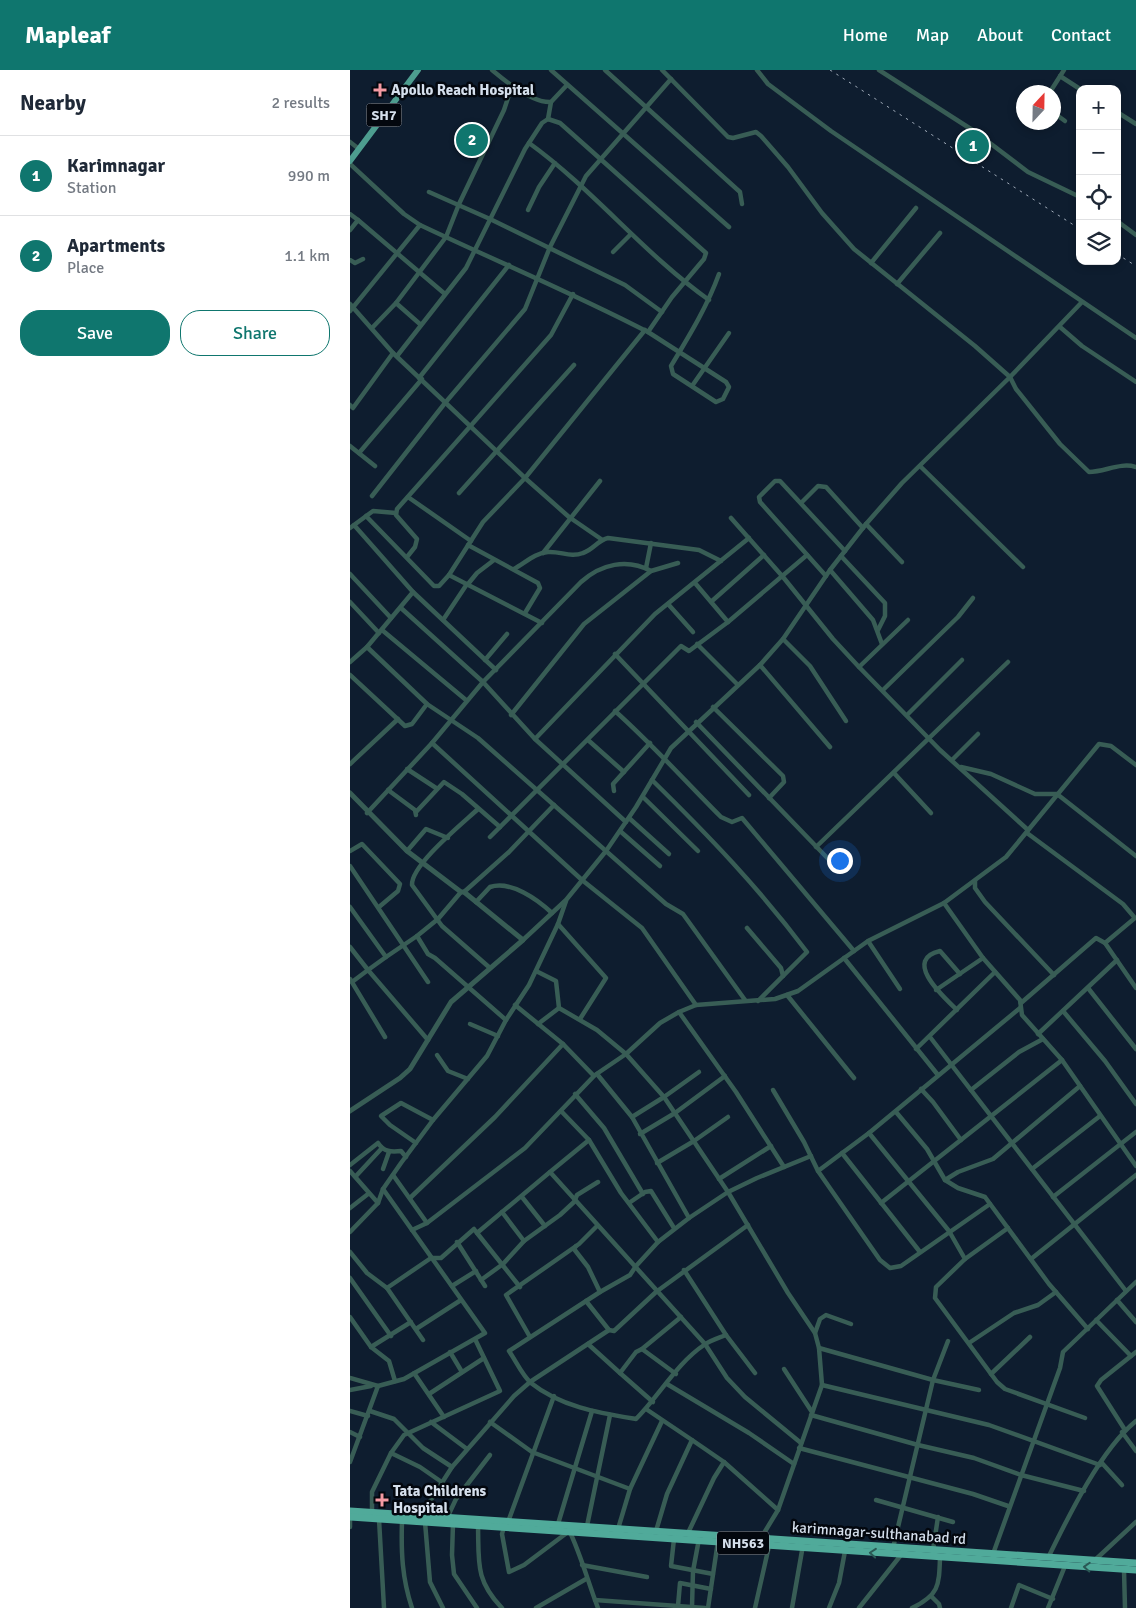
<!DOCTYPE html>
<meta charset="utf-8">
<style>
body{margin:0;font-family:Signika,sans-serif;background:#f6f6f7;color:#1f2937}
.controls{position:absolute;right:15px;top:15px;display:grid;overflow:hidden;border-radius:10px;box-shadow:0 2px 8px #0003}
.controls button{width:45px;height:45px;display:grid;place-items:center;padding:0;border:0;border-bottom:1px solid #e0e1e3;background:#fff;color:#1f2937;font:25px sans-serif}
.compass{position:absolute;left:666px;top:15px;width:45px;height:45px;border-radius:50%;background:#fff;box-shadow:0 2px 8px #0003;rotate:22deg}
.you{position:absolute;left:489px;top:790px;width:18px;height:18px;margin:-12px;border:4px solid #fff;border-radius:50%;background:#1a73e8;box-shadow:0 0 0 8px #1a73e833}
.badge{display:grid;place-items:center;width:32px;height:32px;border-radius:50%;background:#0f766e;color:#fff;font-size:16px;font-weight:700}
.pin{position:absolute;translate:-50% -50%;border:2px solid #fff;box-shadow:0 1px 5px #0006}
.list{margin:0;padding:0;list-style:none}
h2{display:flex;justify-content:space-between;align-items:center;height:65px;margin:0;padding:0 20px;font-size:21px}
h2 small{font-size:16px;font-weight:400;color:#747a83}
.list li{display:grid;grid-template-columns:32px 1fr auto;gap:15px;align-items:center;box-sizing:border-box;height:80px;padding:0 20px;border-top:1px solid #e0e1e3}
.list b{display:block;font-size:19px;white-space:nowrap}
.list p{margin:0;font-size:16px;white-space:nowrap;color:#747a83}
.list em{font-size:16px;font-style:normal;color:#747a83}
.actions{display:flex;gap:10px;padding:15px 20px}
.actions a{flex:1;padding:11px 0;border:1px solid #0f766e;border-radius:20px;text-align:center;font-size:18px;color:#0f766e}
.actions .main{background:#0f766e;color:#fff}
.icon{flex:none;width:28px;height:28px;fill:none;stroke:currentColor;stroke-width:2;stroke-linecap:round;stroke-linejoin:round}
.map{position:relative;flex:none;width:786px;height:1538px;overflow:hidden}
header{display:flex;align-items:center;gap:30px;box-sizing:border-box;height:70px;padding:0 25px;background:#0f766e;color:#fff}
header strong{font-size:24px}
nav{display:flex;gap:28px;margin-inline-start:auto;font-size:18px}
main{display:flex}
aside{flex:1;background:#fff}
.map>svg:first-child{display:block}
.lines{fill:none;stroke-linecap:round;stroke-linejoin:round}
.minor{stroke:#385d55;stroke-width:4.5}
.tertiary{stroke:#385d55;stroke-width:5}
.primary{stroke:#4d9d8f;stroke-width:6}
.trunk{stroke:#50aa9a;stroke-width:7}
.rail{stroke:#a0abb9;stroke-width:1;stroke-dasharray:2.5 5;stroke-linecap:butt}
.oneway{stroke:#2a5854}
.poi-dot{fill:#f49aa3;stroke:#03070e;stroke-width:2}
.labels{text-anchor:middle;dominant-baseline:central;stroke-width:5;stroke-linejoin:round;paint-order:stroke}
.shield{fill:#03070e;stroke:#969ea9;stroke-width:1}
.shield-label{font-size:14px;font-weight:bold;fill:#d5dfec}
.poi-label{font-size:15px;font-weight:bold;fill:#d5dfec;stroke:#03070e;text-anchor:start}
.street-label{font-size:15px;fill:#d5dfec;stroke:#03070e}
</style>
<header>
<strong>Mapleaf</strong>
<nav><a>Home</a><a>Map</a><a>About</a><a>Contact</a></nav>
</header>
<main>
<aside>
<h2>Nearby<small>2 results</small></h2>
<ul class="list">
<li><span class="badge">1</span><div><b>Karimnagar</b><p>Station</p></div><em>990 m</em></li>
<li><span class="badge">2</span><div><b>Apartments</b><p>Place</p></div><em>1.1 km</em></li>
</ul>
<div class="actions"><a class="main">Save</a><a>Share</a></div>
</aside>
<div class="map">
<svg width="786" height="1538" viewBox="0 0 786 1538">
<rect width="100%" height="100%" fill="#0e1d2f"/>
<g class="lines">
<g class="minor">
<path d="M142,0C155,11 183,33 201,32L217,15"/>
<path d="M201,0L379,157"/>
<path d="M255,0L390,122L392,134"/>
<path d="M312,0L378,67L383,68L406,62L411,66L438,97L472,143L504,179L625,276L660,307L666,319L710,374L739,402C755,402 770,392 786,397"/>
<path d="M407,0L418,14L481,61L786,268"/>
<path d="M529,0L624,61L678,102L730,127"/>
<path d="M710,6L730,19"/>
<path d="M700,22L714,0"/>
<path d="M767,42L786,54"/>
<path d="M704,43L715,51"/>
<path d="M198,49L201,32"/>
<path d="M0,72L9,79"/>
<path d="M179,73C244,120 294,184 359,230"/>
<path d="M0,94L54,144L70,155"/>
<path d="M79,122L140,149L275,215L312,242"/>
<path d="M178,140L189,117L205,93"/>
<path d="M0,144L8,150"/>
<path d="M767,151L786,165"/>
<path d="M0,160L8,150L95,224"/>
<path d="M263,182L280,165"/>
<path d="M0,190L5,193L13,189"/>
<path d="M521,193L566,138"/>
<path d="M547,214L590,163"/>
<path d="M46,233L71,255"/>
<path d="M0,234L43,283L3,338L0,335"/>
<path d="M0,241L70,155C146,191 223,223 298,262L322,227L354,189L356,183L210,53L198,49L192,53L175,79L116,198L47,286"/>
<path d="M710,257L732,276L786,312"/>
<path d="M22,258L46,233L96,167L109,134L154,40L162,16"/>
<path d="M298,262L376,312L379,317L373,329L366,332L323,304L321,296C339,266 357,237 369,204"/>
<path d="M43,283L175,408L219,447L251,469"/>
<path d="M69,308L159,195"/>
<path d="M342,316L379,263"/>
<path d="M0,376L25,396"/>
<path d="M9,383L72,309"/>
<path d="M570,396L673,497"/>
<path d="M109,423L224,295"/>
<path d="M22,426L95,333L175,239L200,177L236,106L321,9"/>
<path d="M58,427L121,471"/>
<path d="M451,433L468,416L476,417L513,458"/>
<path d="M16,446L84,516H89L99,505L133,452L175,408L295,260"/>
<path d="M381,448L433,507L483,569L509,597L590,680L678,760"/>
<path d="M516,454L552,492"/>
<path d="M4,455L23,441L46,443"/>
<path d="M0,458L4,455L63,522"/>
<path d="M118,475L188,513L190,518L175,543"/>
<path d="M193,483L250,411"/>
<path d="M491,486L535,533V546L528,560"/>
<path d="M57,487L65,477L67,469L46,445L47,439L201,265L223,224"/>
<path d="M296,498L301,473"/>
<path d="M164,499C175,493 185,483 198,482C211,481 220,488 233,483C243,480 248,470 258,468L349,480L371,491"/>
<path d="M480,500L523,550L532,574"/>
<path d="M0,504L41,548"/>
<path d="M99,505L192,553"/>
<path d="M476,506L410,432L409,427L425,411H430L495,481"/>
<path d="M345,513L378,552"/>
<path d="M118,514L127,503L144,490"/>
<path d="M362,531L414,485"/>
<path d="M0,532L29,563"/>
<path d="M318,534L343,562"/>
<path d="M51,538L133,612L185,669L276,752"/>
<path d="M93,550L117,514"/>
<path d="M32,560L116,630"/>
<path d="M433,569L460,596L496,651"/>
<path d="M347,574L388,615"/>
<path d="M17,577L77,634L128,668L316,834L333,844L395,930"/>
<path d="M265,584L399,725"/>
<path d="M135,590L157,564"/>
<path d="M0,592L17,577L63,522L146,600"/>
<path d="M410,595L480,677"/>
<path d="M509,597L558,550"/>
<path d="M0,605L55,656L62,654L77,634"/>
<path d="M533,620L608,547L623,528"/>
<path d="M363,637L433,706L434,712L419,728"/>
<path d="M265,641C302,674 335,711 371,747L382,752L392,748L504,881"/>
<path d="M161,645L234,554L301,501L328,493"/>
<path d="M557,645L612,590"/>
<path d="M346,652L486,797"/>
<path d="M185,669L305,544L399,468"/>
<path d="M238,670L274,702"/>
<path d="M82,673L232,810L292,858L346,935"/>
<path d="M602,690L628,664"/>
<path d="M0,694L48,649"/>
<path d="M611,697L641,704L685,724H707L786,786"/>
<path d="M57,699L86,718"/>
<path d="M544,703L581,743"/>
<path d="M302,710C359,766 409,818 457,882L408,931"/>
<path d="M38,720L65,740L66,745"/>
<path d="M264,721L263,714L300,673"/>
<path d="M293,727L348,781"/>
<path d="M128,739C113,753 61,795 62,815L92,856L140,898"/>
<path d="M66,742L94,712L112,724L150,757"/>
<path d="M17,743L82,673L133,612L231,512C251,494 277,488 301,501"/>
<path d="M279,748L319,784"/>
<path d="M270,761L310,796"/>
<path d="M677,763L773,834L785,848L755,873"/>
<path d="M140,767L331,576L339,581L378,552L457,485"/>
<path d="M466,777L658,592"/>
<path d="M0,781L12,774L50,814L48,821L29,837"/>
<path d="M57,781L76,759L98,768"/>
<path d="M0,796L78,912"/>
<path d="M625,811V818L635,832L704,905"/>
<path d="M111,822L88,849L67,866L78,884L85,888L156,950"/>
<path d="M114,822L159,782L204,735"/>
<path d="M126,832L140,817C161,810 188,830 202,843"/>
<path d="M0,837L36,887L67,866"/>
<path d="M208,854L256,908L230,949"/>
<path d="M397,858L431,898L433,906"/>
<path d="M173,870L216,830L256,781L286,737L321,678L410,595L433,569L480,500L516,454L552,413L660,307L732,232"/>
<path d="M518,871L550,919"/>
<path d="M0,877L18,900L36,887"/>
<path d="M494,888L588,1005"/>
<path d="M186,901L206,911L209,938L247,960L276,984L314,1027L378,1122L438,1223L465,1263L469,1278L472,1315L428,1440L411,1468"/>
<path d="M0,909L35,967"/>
<path d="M2,912L18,900L78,970"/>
<path d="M738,918L786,979"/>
<path d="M586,920L633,888"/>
<path d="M437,925L504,1008"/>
<path d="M671,933L746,868L755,873L786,918"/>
<path d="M670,938L519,1063L599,1161L615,1189L586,1217L585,1228L647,1312L655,1319L735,1348"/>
<path d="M607,940C596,929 551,890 590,881L610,904"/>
<path d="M713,941L755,991L786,1034"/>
<path d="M120,954L148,966"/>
<path d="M188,954L209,938"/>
<path d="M688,964L767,890"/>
<path d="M580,967L776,1221"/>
<path d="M566,979L645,902"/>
<path d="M87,985L98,1001L118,1009"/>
<path d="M712,990L786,1096"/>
<path d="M247,1004L282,1047L314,1027L349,1002"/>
<path d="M245,1005L276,984L310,953L329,942"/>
<path d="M571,1019L583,1032L611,1070"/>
<path d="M423,1020L454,1072L468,1101L530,1190L540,1198L551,1196L640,1134"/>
<path d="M621,1020L669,982L693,969"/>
<path d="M225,1024L254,1058L293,1124"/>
<path d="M211,1041L239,1070L271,1123L308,1172"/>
<path d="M546,1042L577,1079L595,1110L608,1118L635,1127L699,1214L738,1259"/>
<path d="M282,1047L339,1148"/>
<path d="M290,1064L325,1043L375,1006"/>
<path d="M66,1073L40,1055L31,1046L51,1033L83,1050"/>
<path d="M492,1083L570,1182"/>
<path d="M307,1093L344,1071L378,1047"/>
<path d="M0,1095L28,1073C34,1082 41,1082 51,1081L56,1087"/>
<path d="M434,1097L386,1022L329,942L346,935L425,929L448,921L518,871L594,833L656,787L749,674L761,676L786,695"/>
<path d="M33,1099L39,1082"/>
<path d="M682,1099L750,1046"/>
<path d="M0,1101L28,1133"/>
<path d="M468,1101L519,1063"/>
<path d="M200,1102L239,1070"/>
<path d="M43,1105L77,1153"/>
<path d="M6,1106L32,1078"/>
<path d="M369,1109L421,1076"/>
<path d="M595,1110L608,1102L643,1089L730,1016"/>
<path d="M172,1127L195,1156"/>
<path d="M703,1127L786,1062"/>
<path d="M60,1128L145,1047L213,974"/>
<path d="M279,1133L295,1122L301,1121L324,1158"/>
<path d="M531,1133L712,990L672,945L670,930L633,888L594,833"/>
<path d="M0,1138L18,1124"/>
<path d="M152,1142L174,1171"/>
<path d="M62,1160L77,1153L175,1078L244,1006L213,974L165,935"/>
<path d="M0,1162L28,1133L33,1119L51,1093L83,1050L137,986L156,950L179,915L208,854L216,831"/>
<path d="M127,1163L170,1217"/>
<path d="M107,1172L135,1216"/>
<path d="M226,1176L224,1179L238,1197L250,1222"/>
<path d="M0,1182L17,1203L37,1218L73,1270"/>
<path d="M615,1189L658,1158"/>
<path d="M681,1189L786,1105"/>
<path d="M334,1200L376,1265L405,1303"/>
<path d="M0,1208L41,1266"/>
<path d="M131,1210L153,1194L174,1171L210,1145L224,1132L227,1125L248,1112"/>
<path d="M102,1216L126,1201"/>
<path d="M37,1218L81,1188H91L124,1159L127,1163L200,1102L355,1274L377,1308L395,1327L451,1373"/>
<path d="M767,1230L786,1252"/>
<path d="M236,1231L259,1260"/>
<path d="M0,1247L21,1277L39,1291L45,1311"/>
<path d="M746,1250L781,1286"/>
<path d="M66,1259L111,1230"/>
<path d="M465,1263L470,1249L476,1245L501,1254"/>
<path d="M376,1265C369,1268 361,1270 354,1275C327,1293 309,1326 286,1349C250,1343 211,1337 181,1313C172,1305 166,1291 159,1281L250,1222L280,1205L286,1196L308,1172L339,1148L378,1122L407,1108L461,1086"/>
<path d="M180,1267L156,1225L229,1174L247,1156"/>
<path d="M619,1273L664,1243L688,1235L706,1222"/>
<path d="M238,1274L270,1303"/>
<path d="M21,1277L61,1252"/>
<path d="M469,1278L583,1310L629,1320"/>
<path d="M292,1279L331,1247"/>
<path d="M100,1282L112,1302"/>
<path d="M434,1299L462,1342"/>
<path d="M64,1303L94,1347"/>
<path d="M641,1304L680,1267"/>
<path d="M0,1308L28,1316L54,1309L135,1263L33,1119"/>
<path d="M317,1314L399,1363L444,1394"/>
<path d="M472,1315L639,1355L750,1395"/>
<path d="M0,1320L21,1316"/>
<path d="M79,1324L134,1288"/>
<path d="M303,1332L270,1303L286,1282L292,1279L326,1304"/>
<path d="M296,1339L342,1370L317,1424L306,1461"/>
<path d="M0,1341L18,1346"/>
<path d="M20,1341L44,1349L73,1378L102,1397"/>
<path d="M461,1345L568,1375L624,1388L671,1405L734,1421"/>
<path d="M81,1352L117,1379"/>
<path d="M140,1352L182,1382L280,1419L312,1351"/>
<path d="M775,1360L747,1316L751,1310L786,1282"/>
<path d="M0,1362L10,1367"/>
<path d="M772,1362L786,1381"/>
<path d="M342,1370L374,1392L428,1440"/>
<path d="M449,1378L623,1424L658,1436"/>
<path d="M41,1383L70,1397L93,1413"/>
<path d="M0,1392L28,1316"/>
<path d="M751,1392L772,1415"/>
<path d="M526,1430L603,1452"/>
<path d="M22,1442V1422L41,1383L54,1365L150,1321L125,1269"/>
<path d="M75,1446L77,1436L102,1397L164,1326L180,1312L259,1260L264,1261L306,1222L398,1155"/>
<path d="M98,1446L106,1429L140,1385"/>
<path d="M29,1449L34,1538"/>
<path d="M52,1451C51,1482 52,1508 62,1538"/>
<path d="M75,1452L80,1512L93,1538"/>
<path d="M158,1452L204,1326"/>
<path d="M103,1454L102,1485L104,1504L127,1538"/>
<path d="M208,1454L242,1341"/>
<path d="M128,1456C129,1492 125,1510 152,1538"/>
<path d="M237,1456L260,1345"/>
<path d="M0,1457V1447"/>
<path d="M154,1457L152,1464L159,1502L174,1495L218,1462"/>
<path d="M268,1459L280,1419"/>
<path d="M219,1460C231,1485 238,1512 248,1538"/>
<path d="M338,1463L364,1408L374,1392"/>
<path d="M324,1469L321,1496L363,1504"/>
<path d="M543,1478L583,1310L598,1271"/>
<path d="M583,1480L588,1447"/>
<path d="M643,1484L710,1298L713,1282L786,1212"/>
<path d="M698,1488C718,1447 751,1379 786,1351"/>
<path d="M745,1490L786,1452"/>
<path d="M232,1495L297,1507"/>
<path d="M774,1500L775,1538"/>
<path d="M582,1527L589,1534L590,1538"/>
<path d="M245,1530L355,1538"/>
<path d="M328,1536L330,1513L361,1519"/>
<path d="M342,1537L343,1501L349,1469"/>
<path d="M186,1538L236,1509"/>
<path d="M358,1538L368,1471"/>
<path d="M405,1538L419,1476"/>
<path d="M442,1538L453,1475"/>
<path d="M479,1538L489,1513L495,1481"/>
<path d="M509,1538L551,1485"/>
<path d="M562,1538C589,1525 589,1516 590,1488"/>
<path d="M661,1538L669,1515L703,1529"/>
<path d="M698,1538L715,1496"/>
</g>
<path class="tertiary" d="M0,723L57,781L111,822H114L173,870L101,932L60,999L50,1008L0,1041"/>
<path class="primary" d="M0,91L68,0"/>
<g class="trunk">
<path d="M0,1441L786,1493"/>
<path d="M0,1447L786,1500"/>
</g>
<g class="rail">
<path d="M480,0L730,159"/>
<path d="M767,184L786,196"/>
</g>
</g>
<defs><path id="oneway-chevron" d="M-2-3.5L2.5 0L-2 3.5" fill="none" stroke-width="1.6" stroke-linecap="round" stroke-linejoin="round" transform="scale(1.25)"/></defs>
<g class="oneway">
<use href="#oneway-chevron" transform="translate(523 1483) rotate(-175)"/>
<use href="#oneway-chevron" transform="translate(737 1497) rotate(-177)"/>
</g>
<g class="poi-dot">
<path d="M27.5 12.5h5v5h5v5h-5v5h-5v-5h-5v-5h5z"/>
<path d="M29.5 1422.5h5v5h5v5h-5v5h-5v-5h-5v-5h5z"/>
</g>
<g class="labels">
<g class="shield">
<rect x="16.5" y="33.5" width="35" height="23" rx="4"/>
<rect x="367" y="1461.5" width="52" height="23" rx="4"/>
</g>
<g class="shield-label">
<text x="34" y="45">SH7</text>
<text x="393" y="1473">NH563</text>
</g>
<g class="poi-label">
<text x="41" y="20">Apollo Reach Hospital</text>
<text x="43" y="1421">Tata Childrens<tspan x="43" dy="17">Hospital</tspan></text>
</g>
<g class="street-label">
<text transform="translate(529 1463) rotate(4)">karimnagar-sulthanabad rd</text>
</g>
</g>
</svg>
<div class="controls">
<button>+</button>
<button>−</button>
<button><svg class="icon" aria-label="locate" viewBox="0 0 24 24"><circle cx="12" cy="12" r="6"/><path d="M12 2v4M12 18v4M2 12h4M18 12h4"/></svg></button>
<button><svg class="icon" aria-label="layers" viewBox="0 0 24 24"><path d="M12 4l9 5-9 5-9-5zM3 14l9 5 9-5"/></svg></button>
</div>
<svg class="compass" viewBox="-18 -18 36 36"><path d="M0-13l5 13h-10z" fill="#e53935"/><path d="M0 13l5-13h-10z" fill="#747a83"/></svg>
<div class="you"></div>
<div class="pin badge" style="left:623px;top:76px">1</div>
<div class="pin badge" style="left:122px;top:70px">2</div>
</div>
</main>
